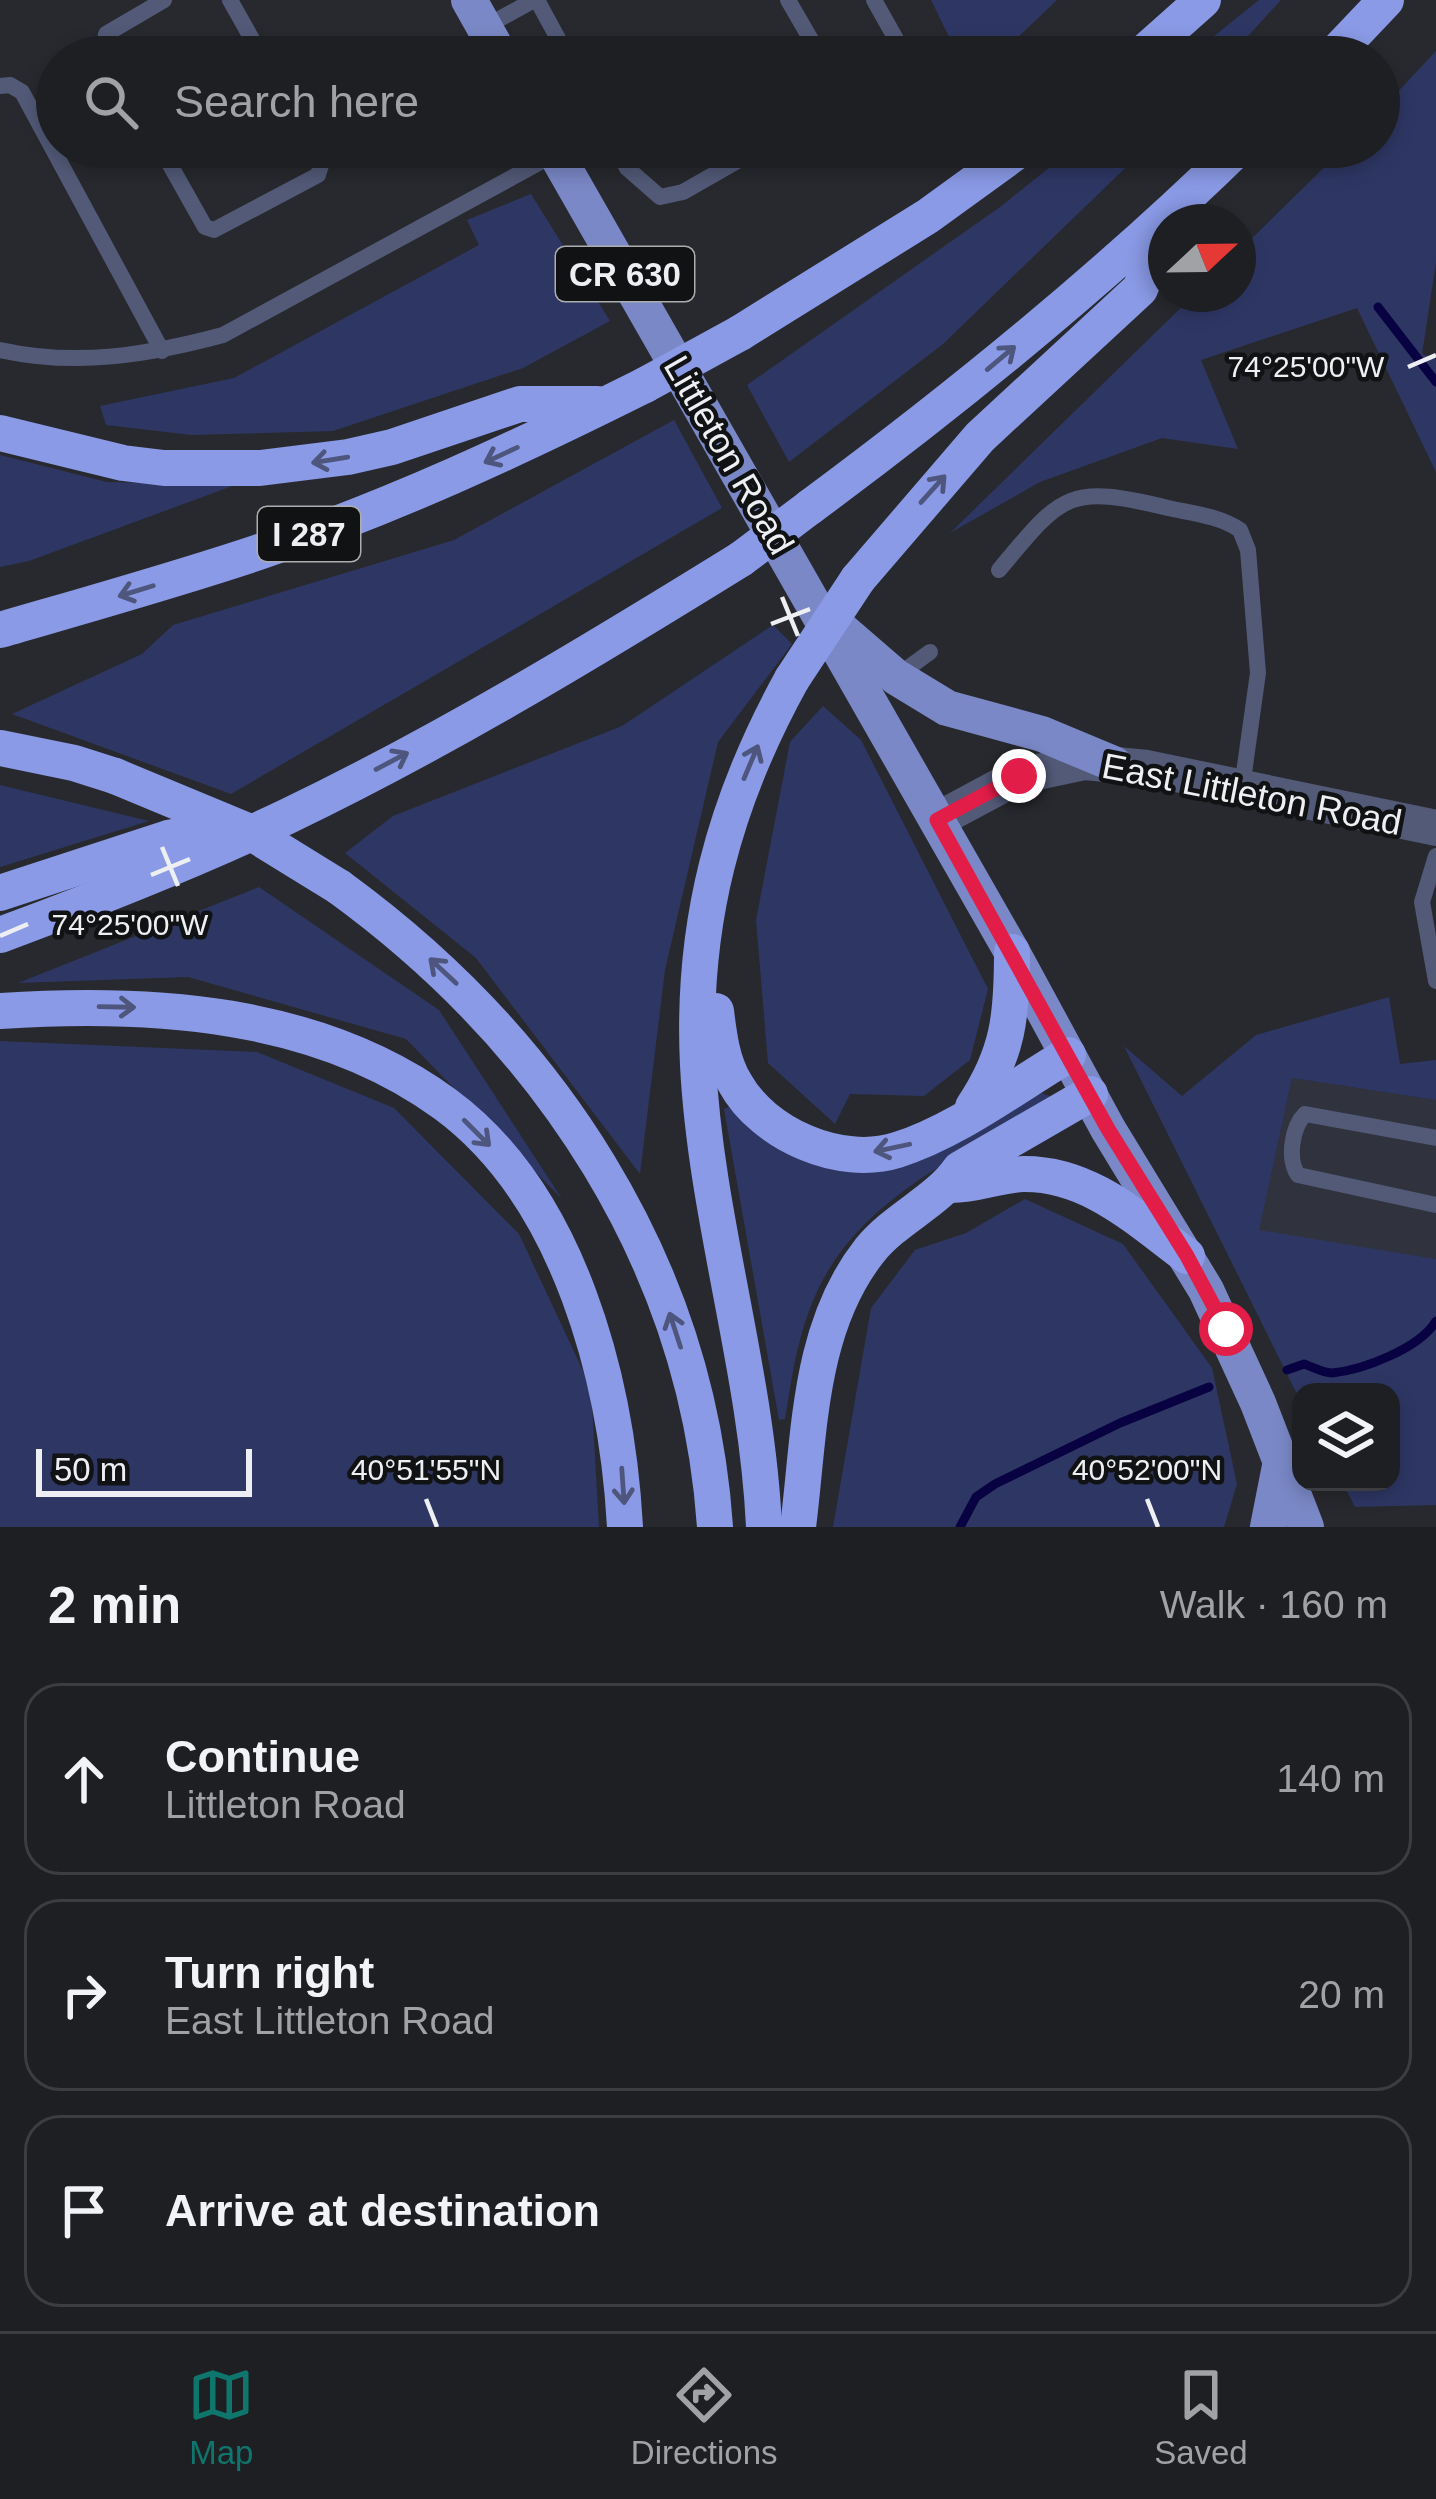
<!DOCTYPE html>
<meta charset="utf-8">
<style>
body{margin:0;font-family:Arial,sans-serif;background:#26272a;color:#f1f3f6}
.controls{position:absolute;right:36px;bottom:36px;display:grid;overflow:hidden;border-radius:24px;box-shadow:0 6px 18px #0003}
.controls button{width:108px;height:108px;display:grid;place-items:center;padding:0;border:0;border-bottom:3px solid #3c3d40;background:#1e1f22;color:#f1f3f6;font:60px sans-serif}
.compass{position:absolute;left:1148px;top:204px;width:108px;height:108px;border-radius:50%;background:#1e1f22;box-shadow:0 6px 18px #0003;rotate:68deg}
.scale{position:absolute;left:36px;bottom:30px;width:216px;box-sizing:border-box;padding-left:12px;border:6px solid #eeeff2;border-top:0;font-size:33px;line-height:42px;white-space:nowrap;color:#eeeff2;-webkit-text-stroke:9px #111214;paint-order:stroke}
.stop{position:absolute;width:36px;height:36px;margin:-27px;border:9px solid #e11d48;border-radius:50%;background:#fff}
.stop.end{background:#e11d48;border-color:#fff;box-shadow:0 3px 12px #0008}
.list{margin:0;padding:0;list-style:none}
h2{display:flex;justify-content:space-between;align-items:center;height:156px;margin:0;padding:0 48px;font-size:51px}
h2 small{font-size:39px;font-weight:400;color:#a1a2a5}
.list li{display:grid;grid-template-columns:78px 1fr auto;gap:36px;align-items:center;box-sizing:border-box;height:192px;margin:0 24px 24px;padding:0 24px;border:3px solid #3c3d40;border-radius:36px}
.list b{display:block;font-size:45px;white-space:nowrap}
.list p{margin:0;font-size:39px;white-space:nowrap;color:#a1a2a5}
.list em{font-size:39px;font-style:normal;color:#a1a2a5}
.icon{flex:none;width:66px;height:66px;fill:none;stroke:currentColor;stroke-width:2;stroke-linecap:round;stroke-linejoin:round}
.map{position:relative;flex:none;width:1436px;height:1527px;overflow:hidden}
.search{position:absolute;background:#1e1f22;box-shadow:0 6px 18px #0003;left:36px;right:36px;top:36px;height:132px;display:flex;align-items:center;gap:30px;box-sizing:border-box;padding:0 42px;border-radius:66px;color:#a1a2a5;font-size:45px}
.sheet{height:804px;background:#1e1f22}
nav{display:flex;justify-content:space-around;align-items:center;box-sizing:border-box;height:168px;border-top:3px solid #3c3d40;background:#1e1f22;font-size:33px;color:#a1a2a5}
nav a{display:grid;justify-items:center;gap:6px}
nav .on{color:#0f766e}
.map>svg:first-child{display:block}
.built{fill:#30333d}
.green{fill:#2e3764}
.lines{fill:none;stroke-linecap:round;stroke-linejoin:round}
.stream{stroke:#090242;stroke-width:9}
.service{stroke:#525a78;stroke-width:16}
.tertiary{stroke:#525a78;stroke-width:36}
.primary{stroke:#7a88c7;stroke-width:36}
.motorway{stroke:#8a9ae6;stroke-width:36}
.motorway-bridge{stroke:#8a9ae6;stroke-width:36}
.oneway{stroke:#4e567d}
.route{stroke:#e11d48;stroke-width:15}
.ticks{fill:none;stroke:#eeeff2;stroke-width:4.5}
.labels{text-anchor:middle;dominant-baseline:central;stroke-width:9;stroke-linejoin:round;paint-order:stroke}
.shield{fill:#111214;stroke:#acadaf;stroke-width:3}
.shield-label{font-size:33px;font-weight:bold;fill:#eeeff2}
.street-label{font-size:36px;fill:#eeeff2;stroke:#111214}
.ticks-label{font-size:30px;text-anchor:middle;fill:#eeeff2;stroke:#111214;stroke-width:9;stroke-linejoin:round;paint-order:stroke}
</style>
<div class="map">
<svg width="1436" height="1527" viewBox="0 0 1436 1527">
<rect width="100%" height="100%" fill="#28292e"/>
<path class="built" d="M1292,1078L1436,1100V1259L1258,1231Z"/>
<g class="green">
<path d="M931,0H1057L997,57H959Z"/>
<path d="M1259,0H1281L1229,57H1188Z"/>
<path d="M1436,51V262L1422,354L1436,359V472L1357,308L1201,360L1238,449L1162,438L1040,482L950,533L1195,294H1238V252L1345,147H1379V112Z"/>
<path d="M1075,147H1147L943,344L789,462L747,385L1000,207Z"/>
<path d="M531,194L610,321L523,368L333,431L191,435L106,425L100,406L234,378L479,245L467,220Z"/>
<path d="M674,420L722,508L231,794L12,714L142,654L173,625L454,540Z"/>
<path d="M0,455L107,482L235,485L29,561L0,567Z"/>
<path d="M773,625L792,644L718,742L665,970L640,1174L476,958L345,853L393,816L622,726Z"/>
<path d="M823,706L861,740L988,989L970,1060L924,1096L850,1094L835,1124L768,1063L756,920L790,742Z"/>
<path d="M0,785L149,821L0,867Z"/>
<path d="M259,887L439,1010L562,1199L406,1039L188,977L18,983Z"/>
<path d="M1389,997L1400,1064L1436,1060V1100L1292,1078L1259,1230L1436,1259V1505L1355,1507L1342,1482H1391V1392H1301V1402L1124,1046L1182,1096L1256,1035Z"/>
<path d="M0,1041L257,1052L394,1108L519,1234L591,1388L599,1527H0Z"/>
<path d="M1041,1093L1050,1096L1047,1106C955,1158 847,1204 809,1311C796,1346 791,1382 785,1419L779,1420L724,1109L731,1106L812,1163Z"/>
<path d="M1025,1199L1123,1244L1212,1368L1237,1484L1224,1527H833L871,1308L915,1250L966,1233Z"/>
</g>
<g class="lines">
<g class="stream">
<path d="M1378,307L1436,382"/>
<path d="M1287,1370L1304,1364C1313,1367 1323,1373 1332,1373C1363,1370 1420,1348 1436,1321"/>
<path d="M960,1527L976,1497L995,1484L1120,1423L1209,1387"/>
</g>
<g class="service">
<path d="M230,0L262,57"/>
<path d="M537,0L568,57"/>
<path d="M788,0L821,57"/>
<path d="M874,0L906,57"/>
<path d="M485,27L534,0"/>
<path d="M109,57L104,47L106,34L164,0"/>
<path d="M0,86L10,85L22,92L162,351"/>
<path d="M160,147L205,227L214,230L318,175L322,162L314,147"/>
<path d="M616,147L627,168L660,197L683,192L762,147"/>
<path d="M0,350C77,367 148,355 223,335L555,154"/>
<path d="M999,570C1063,493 1068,484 1168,508C1191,513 1220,516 1240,530L1248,550L1258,673L1242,787"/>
<path d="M897,676L930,652"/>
<path d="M1436,856L1422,902L1436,981"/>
<path d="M1436,1138L1305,1114C1292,1127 1287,1159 1298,1175L1436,1205"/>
</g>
<path class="tertiary" d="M937,820L1019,776L1085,762L1147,768L1436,828"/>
<g class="primary">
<path d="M469,0L501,57"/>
<path d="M552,147L1012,952L1108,1129L1206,1290L1258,1403L1306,1527"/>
<path d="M837,626L896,677L947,708L1042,734L1114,764"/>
<path d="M1268,1527L1281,1461"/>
</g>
<g class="motorway">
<path d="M1139,57L1203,0"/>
<path d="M1332,57L1386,0"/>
<path d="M740,333L928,216L1023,147"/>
<path d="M0,433L123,463L164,468H260L348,457L392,447L520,404H597"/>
<path d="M810,507C960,396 1106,277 1239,147"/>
<path d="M858,579L980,437L1140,289L1166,224"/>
<path d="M0,630C86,605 172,581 256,553C390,508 519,448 645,385"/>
<path d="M0,748L74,763L115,776"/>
<path d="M339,887C549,1040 697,1262 715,1527"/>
<path d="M0,893L168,838L232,826"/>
<path d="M0,935C97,899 194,861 288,816C444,741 594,650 741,559"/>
<path d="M0,1011C151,1001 318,1011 445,1104C570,1196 617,1381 625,1527"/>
<path d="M716,1011C719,1036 722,1061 735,1083C763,1134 840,1168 897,1150C957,1131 1014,1087 1068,1055"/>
<path d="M973,1107C1009,1053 1012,1015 1012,952"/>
<path d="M949,1185C975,1186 997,1175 1023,1174C1089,1173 1137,1219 1187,1256"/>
<path d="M764,1527C757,1371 706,1220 698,1065C691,924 724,802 792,679"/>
<path d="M798,1527C810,1433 808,1328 870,1250C896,1218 937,1202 960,1169L1090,1094"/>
</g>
<g class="motorway-bridge">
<path d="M645,385L740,333"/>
<path d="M741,559L810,507"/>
<path d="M792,679L858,579"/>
<path d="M115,776L250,832L339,887"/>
</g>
</g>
<defs><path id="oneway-shaft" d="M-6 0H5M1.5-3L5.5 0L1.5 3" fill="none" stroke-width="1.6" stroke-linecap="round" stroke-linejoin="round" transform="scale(3)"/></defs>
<g class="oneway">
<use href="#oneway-shaft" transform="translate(1001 358) rotate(-40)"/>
<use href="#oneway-shaft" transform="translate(501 455) rotate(155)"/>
<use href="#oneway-shaft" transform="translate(330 460) rotate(171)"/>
<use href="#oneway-shaft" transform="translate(933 489) rotate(-48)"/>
<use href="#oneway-shaft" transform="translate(136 591) rotate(163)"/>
<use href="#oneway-shaft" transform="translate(392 761) rotate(-28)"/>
<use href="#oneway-shaft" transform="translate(751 762) rotate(-67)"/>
<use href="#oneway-shaft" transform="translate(443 971) rotate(-137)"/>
<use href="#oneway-shaft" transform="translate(117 1007) rotate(1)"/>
<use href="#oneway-shaft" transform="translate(477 1133) rotate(45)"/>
<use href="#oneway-shaft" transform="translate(892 1148) rotate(168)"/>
<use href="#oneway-shaft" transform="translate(675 1330) rotate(-108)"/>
<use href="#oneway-shaft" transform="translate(623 1486) rotate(86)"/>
</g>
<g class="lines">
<path class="route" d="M1019,776L937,820L1108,1129L1187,1256L1226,1329"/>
</g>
<path class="ticks" d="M1408,367L1436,355M782,597L798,636M771,624L810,609M162,847L178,886M151,875L190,859M0,936L28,924M426,1499L437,1527M1147,1499L1158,1527"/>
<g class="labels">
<g class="shield">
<rect x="556" y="247" width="138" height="54" rx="9"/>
<rect x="258" y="507" width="102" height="54" rx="9"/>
</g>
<g class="shield-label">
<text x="625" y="274">CR 630</text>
<text x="309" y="534">I 287</text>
</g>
<g class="street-label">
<text transform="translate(729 455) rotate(60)">Littleton Road</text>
<text transform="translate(1252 794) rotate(11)">East Littleton Road</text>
</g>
</g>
<g class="ticks-label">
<text x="1306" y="377">74°25'00"W</text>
<text x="130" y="935">74°25'00"W</text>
<text x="426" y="1480">40°51'55"N</text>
<text x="1147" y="1480">40°52'00"N</text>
</g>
</svg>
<div class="controls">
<button><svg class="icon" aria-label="layers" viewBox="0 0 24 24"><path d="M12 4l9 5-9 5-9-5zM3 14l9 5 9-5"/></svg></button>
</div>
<svg class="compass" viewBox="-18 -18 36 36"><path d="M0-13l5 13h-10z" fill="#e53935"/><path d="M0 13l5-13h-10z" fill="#a1a2a5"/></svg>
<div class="scale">50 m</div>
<div class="stop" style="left:1226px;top:1329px"></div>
<div class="stop end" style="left:1019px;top:776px"></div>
<div class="search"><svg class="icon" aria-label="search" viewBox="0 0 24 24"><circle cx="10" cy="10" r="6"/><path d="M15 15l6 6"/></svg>Search here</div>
</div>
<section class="sheet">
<h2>2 min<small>Walk · 160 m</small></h2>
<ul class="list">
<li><svg class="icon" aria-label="ahead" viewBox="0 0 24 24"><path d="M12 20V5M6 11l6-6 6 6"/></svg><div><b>Continue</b><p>Littleton Road</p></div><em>140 m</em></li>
<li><svg class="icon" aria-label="right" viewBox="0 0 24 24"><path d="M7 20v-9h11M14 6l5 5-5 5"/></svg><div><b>Turn right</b><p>East Littleton Road</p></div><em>20 m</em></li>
<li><svg class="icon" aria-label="arrive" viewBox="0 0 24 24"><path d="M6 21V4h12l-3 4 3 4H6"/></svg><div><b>Arrive at destination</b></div></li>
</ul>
</section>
<nav>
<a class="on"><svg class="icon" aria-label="map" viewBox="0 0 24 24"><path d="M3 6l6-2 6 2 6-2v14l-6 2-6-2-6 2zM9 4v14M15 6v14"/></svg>Map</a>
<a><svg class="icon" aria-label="directions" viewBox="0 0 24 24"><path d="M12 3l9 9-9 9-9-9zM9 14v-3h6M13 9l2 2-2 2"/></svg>Directions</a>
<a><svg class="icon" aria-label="saved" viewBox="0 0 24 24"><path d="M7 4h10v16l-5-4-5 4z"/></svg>Saved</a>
</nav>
